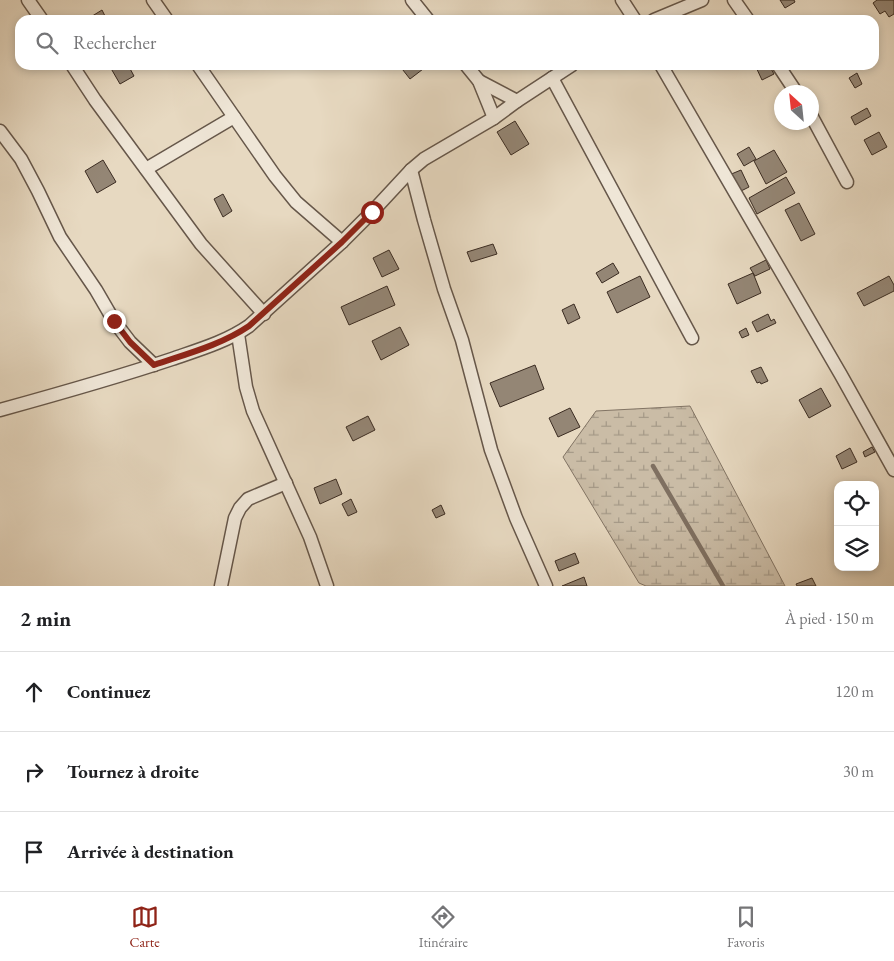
<!DOCTYPE html>
<html lang="fr">
<meta charset="utf-8">
<style>
body{margin:0;font-family:"EB Garamond",serif;background:#f2f2f2;color:#202124}
.controls{position:absolute;right:15px;bottom:15px;display:grid;overflow:hidden;border-radius:10px;box-shadow:0 2px 8px #0003}
.controls button{width:45px;height:45px;display:grid;place-items:center;padding:0;border:0;border-bottom:1px solid #e0e0e0;background:#fff;color:#202124;font:25px sans-serif}
.compass{position:absolute;left:774px;top:85px;width:45px;height:45px;border-radius:50%;background:#fff;box-shadow:0 2px 8px #0003;rotate:333deg}
.stop{position:absolute;width:15px;height:15px;margin:-11px;border:4px solid #8f2418;border-radius:50%;background:#fff}
.stop.end{background:#8f2418;border-color:#fff;box-shadow:0 1px 5px #0008}
.list{margin:0;padding:0;list-style:none}
h2{display:flex;justify-content:space-between;align-items:center;height:65px;margin:0;padding:0 20px;font-size:21px}
h2 small{font-size:16px;font-weight:400;color:#757577}
.list li{display:grid;grid-template-columns:32px 1fr auto;gap:15px;align-items:center;box-sizing:border-box;height:80px;padding:0 20px;border-top:1px solid #e0e0e0}
.list b{display:block;font-size:19px;white-space:nowrap}
.list em{font-size:16px;font-style:normal;color:#757577}
.icon{flex:none;width:28px;height:28px;fill:none;stroke:currentColor;stroke-width:2;stroke-linecap:round;stroke-linejoin:round}
.map{position:relative;flex:none;width:894px;height:586px;overflow:hidden}
.search{position:absolute;background:#fff;box-shadow:0 2px 8px #0003;left:15px;right:15px;top:15px;height:55px;display:flex;align-items:center;gap:12px;box-sizing:border-box;padding:0 18px;border-radius:15px;color:#757577;font-size:19px}
.sheet{height:305px;background:#fff}
nav{display:flex;justify-content:space-around;align-items:center;box-sizing:border-box;height:70px;border-top:1px solid #e0e0e0;background:#fff;font-size:14px;color:#757577}
nav a{display:grid;justify-items:center;gap:2px}
nav .on{color:#8f2418}
.map>svg:first-child{display:block}
.wetland{fill:url(#wetland-marsh);stroke:#827464}
.lines{fill:none;stroke-linecap:round;stroke-linejoin:round}
.stream{stroke:#7f7061;stroke-width:4.5}
.building{fill:#948675;stroke:#3b2c22}
.minor-casing{stroke:#66574a;stroke-width:15}
.minor{stroke:#efe6d7;stroke-width:12}
.route{stroke:#8f2418;stroke-width:6}
</style>
<div class="map">
<svg width="894" height="586" viewBox="0 0 894 586">
<defs>
<pattern id="wetland-marsh" width="20" height="14" patternUnits="userSpaceOnUse" patternTransform="scale(1.25)"><rect width="20" height="14" fill="#cabca6"/><path d="M1 5h8M5 5V1M11 12h8M15 12V8" fill="none" stroke="#a59987"/></pattern>
</defs>
<rect width="100%" height="100%" fill="#e7d9c1"/>
<filter id="stains"><feTurbulence type="fractalNoise" baseFrequency=".004" numOctaves="4"/><feColorMatrix values="0 0 0 0 .2 0 0 0 0 .09 0 0 0 0 .02 0 0 0 .5 -.17"/></filter>
<radialGradient id="worn" r=".72"><stop offset=".6" stop-color="#630" stop-opacity="0"/><stop offset="1" stop-color="#630" stop-opacity=".3"/></radialGradient>
<path class="wetland" d="M690,406L785,586H646L639,583L563,457L596,411Z"/>
<g class="lines">
<path class="stream" d="M653,466L723,586"/>
</g>
<g class="building">
<path d="M780,0H794L795,2L785,8Z"/>
<path d="M877,0H894V14L889,17L885,11L880,14L873,3Z"/>
<path d="M102,10L107,20H90L89,18Z"/>
<path d="M109,65H128L134,76L120,84Z"/>
<path d="M399,65H426L427,66L410,79Z"/>
<path d="M755,65H769L774,74L762,80Z"/>
<path d="M857,73L862,84L855,88L849,78Z"/>
<path d="M867,108L871,116L855,125L851,117Z"/>
<path d="M515,121L529,144L511,155L497,132Z"/>
<path d="M879,132L887,147L872,155L864,140Z"/>
<path d="M749,147L756,159L744,166L737,154Z"/>
<path d="M774,150L787,172L766,184L754,161Z"/>
<path d="M103,160L116,182L97,193L85,171Z"/>
<path d="M741,170L749,187L737,193L729,175Z"/>
<path d="M786,177L795,193L757,214L749,198Z"/>
<path d="M223,194L232,211L223,217L214,199Z"/>
<path d="M799,203L815,234L801,241L785,210Z"/>
<path d="M493,244L497,254L471,262L467,252Z"/>
<path d="M389,250L399,269L382,277L373,258Z"/>
<path d="M766,260L770,269L755,276L750,268Z"/>
<path d="M613,263L619,273L602,283L596,273Z"/>
<path d="M753,273L761,293L737,304L728,284Z"/>
<path d="M640,276L650,297L617,313L607,292Z"/>
<path d="M889,276L894,285V291L864,306L857,293Z"/>
<path d="M387,286L395,305L349,325L341,307Z"/>
<path d="M574,304L580,318L568,324L562,310Z"/>
<path d="M768,314L771,321L774,319L776,323L757,332L752,322Z"/>
<path d="M400,327L409,345L381,360L372,341Z"/>
<path d="M746,328L749,335L742,338L739,332Z"/>
<path d="M535,365L544,389L500,407L490,383Z"/>
<path d="M761,367L768,381L761,384L760,382L757,383L751,371Z"/>
<path d="M821,388L831,406L809,418L799,400Z"/>
<path d="M570,408L580,427L558,437L549,418Z"/>
<path d="M368,416L375,430L353,441L346,427Z"/>
<path d="M872,447L875,452L865,457L863,452Z"/>
<path d="M850,448L857,462L842,469L836,456Z"/>
<path d="M336,479L342,494L320,504L314,488Z"/>
<path d="M351,499L357,512L348,516L342,504Z"/>
<path d="M441,505L445,514L436,518L432,510Z"/>
<path d="M575,553L579,563L559,571L555,561Z"/>
<path d="M584,577L587,586H562Z"/>
<path d="M812,578L816,586H797L796,584Z"/>
</g>
<g class="lines">
<defs>
<g id="minor">
<path d="M28,0L42,20"/>
<path d="M153,0L167,20"/>
<path d="M412,0L428,20"/>
<path d="M622,0L635,20"/>
<path d="M734,0L748,20"/>
<path d="M654,20L702,0"/>
<path d="M72,65L95,100L201,244L264,314"/>
<path d="M198,65L275,176L296,202L342,242"/>
<path d="M466,65L479,81L494,118"/>
<path d="M661,65L841,375L894,470"/>
<path d="M778,65L796,92"/>
<path d="M552,78L692,338"/>
<path d="M479,81L517,101"/>
<path d="M812,117L847,182"/>
<path d="M0,131L21,159L38,191L60,237L96,290L114,321L130,342L154,365"/>
<path d="M146,169L234,117"/>
<path d="M411,170L424,220L444,289L462,340L491,450L516,518L546,586"/>
<path d="M238,334L246,387L253,411L310,537L327,586"/>
<path d="M0,410C58,394 115,378 172,359C198,350 226,342 249,326L342,242L372,212L411,170L424,159L494,118L517,101L572,65"/>
<path d="M221,586L235,518L240,508L248,499L286,483"/>
</g>
</defs>
<use href="#minor" class="minor-casing"/>
<use href="#minor" class="minor"/>
</g>
<g class="lines">
<path class="route" d="M114,321L130,342L154,365C186,354 221,345 249,326L342,242L372,212"/>
</g>
<rect width="100%" height="100%" filter="url(#stains)"/>
<rect width="100%" height="100%" fill="url(#worn)"/>
</svg>
<div class="controls">
<button><svg class="icon" aria-label="locate" viewBox="0 0 24 24"><circle cx="12" cy="12" r="6"/><path d="M12 2v4M12 18v4M2 12h4M18 12h4"/></svg></button>
<button><svg class="icon" aria-label="layers" viewBox="0 0 24 24"><path d="M12 4l9 5-9 5-9-5zM3 14l9 5 9-5"/></svg></button>
</div>
<svg class="compass" viewBox="-18 -18 36 36"><path d="M0-13l5 13h-10z" fill="#e53935"/><path d="M0 13l5-13h-10z" fill="#757577"/></svg>
<div class="stop" style="left:372px;top:212px"></div>
<div class="stop end" style="left:114px;top:321px"></div>
<div class="search"><svg class="icon" aria-label="search" viewBox="0 0 24 24"><circle cx="10" cy="10" r="6"/><path d="M15 15l6 6"/></svg>Rechercher</div>
</div>
<section class="sheet">
<h2>2 min<small>À pied · 150 m</small></h2>
<ul class="list">
<li><svg class="icon" aria-label="ahead" viewBox="0 0 24 24"><path d="M12 20V5M6 11l6-6 6 6"/></svg><div><b>Continuez</b></div><em>120 m</em></li>
<li><svg class="icon" aria-label="right" viewBox="0 0 24 24"><path d="M7 20v-9h11M14 6l5 5-5 5"/></svg><div><b>Tournez à droite</b></div><em>30 m</em></li>
<li><svg class="icon" aria-label="arrive" viewBox="0 0 24 24"><path d="M6 21V4h12l-3 4 3 4H6"/></svg><div><b>Arrivée à destination</b></div></li>
</ul>
</section>
<nav>
<a class="on"><svg class="icon" aria-label="map" viewBox="0 0 24 24"><path d="M3 6l6-2 6 2 6-2v14l-6 2-6-2-6 2zM9 4v14M15 6v14"/></svg>Carte</a>
<a><svg class="icon" aria-label="directions" viewBox="0 0 24 24"><path d="M12 3l9 9-9 9-9-9zM9 14v-3h6M13 9l2 2-2 2"/></svg>Itinéraire</a>
<a><svg class="icon" aria-label="saved" viewBox="0 0 24 24"><path d="M7 4h10v16l-5-4-5 4z"/></svg>Favoris</a>
</nav>
